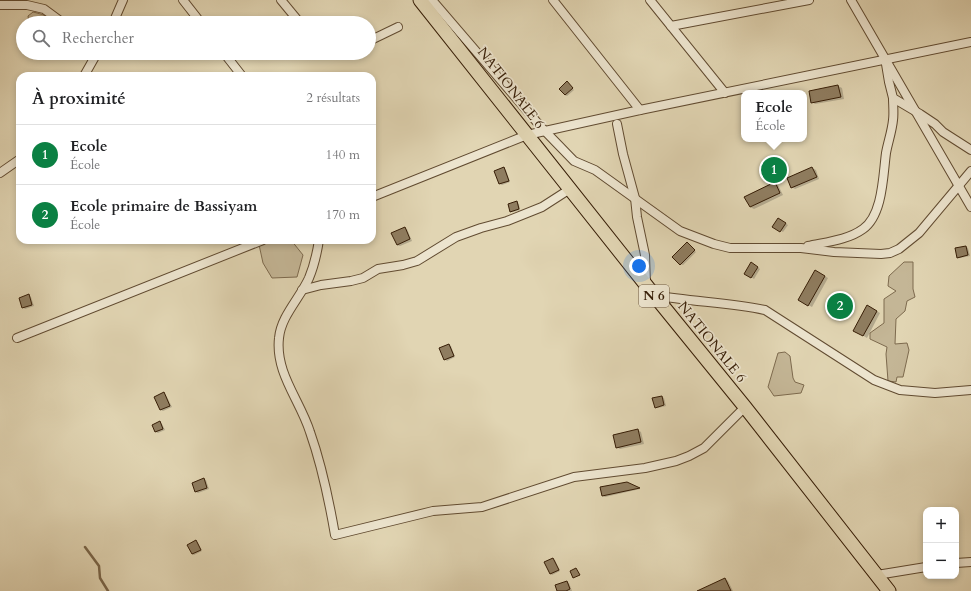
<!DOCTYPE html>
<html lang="fr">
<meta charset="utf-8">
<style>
body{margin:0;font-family:Cardo,serif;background:#f2f2f2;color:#202124}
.controls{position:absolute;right:12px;bottom:12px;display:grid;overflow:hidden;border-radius:8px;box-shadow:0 2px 6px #0003}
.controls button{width:36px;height:36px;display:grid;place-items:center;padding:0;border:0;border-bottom:1px solid #e0e0e0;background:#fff;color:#202124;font:20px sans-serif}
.you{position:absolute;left:639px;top:266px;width:14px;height:14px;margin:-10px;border:3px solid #fff;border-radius:50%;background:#1a73e8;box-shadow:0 0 0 6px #1a73e833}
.badge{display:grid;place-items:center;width:26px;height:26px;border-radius:50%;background:#0b8043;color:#fff;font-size:13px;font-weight:700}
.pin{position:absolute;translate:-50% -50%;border:2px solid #fff;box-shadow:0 1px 4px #0006}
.popup{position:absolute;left:741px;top:90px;width:66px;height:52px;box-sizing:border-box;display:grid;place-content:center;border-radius:8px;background:#fff;filter:drop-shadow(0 1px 3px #0005);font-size:13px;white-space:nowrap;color:#757577}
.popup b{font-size:15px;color:#202124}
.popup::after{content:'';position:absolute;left:50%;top:100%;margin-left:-8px;border:8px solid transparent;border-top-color:#fff}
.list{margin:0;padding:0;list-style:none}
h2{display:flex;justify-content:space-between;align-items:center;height:52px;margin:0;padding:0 16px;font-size:17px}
h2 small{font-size:13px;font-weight:400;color:#757577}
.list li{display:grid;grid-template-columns:26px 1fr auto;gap:12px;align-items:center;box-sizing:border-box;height:60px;padding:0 16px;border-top:1px solid #e0e0e0}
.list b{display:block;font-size:15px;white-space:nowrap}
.list p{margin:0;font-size:13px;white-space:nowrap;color:#757577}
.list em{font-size:13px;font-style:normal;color:#757577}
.icon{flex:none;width:22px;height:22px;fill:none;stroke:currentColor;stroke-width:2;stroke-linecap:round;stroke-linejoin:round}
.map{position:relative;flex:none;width:971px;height:591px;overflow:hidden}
.search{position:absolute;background:#fff;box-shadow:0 2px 6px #0003;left:16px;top:16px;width:360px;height:44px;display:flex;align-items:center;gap:10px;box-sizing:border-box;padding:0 14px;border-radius:22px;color:#757577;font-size:15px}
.panel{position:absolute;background:#fff;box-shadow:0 2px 6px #0003;left:16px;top:72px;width:360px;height:172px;border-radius:12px}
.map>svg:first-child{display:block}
.green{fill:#c4b696;stroke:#7d6a4e}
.shadow{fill:#0003}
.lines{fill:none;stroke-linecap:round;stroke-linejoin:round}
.stream{stroke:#7a664a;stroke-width:2.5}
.building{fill:#8f7d60;stroke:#361d06}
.minor-casing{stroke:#614b31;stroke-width:10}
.primary-casing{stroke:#361d06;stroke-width:15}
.minor{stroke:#ece4ce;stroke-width:8}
.primary{stroke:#e1d5b3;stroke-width:13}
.labels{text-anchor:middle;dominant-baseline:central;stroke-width:3.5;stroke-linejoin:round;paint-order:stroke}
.shield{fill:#ece4ce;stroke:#6d5942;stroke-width:1}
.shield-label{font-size:13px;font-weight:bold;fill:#361d06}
.street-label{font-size:14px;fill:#361d06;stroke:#ece4ce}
</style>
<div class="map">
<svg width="971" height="591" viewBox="0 0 971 591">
<rect width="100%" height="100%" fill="#e1d5b3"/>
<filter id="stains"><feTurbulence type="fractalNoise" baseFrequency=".005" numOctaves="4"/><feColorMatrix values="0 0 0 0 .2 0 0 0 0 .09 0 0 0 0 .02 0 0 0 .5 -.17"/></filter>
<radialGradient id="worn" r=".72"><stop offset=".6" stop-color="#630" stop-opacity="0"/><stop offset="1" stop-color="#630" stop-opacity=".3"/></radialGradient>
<g class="green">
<path d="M33,12C41,14 50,16 55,23H29L28,16Z"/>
<path d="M258,240H291L303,255L297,277L272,278L263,263Z"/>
<path d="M904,262H913V289L915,297L907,301L905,311L896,319L895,344L907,343L909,350L903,377H897L896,382L888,381L886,354L887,347L870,339V333L884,323V299L896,291L888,286L889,276Z"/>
<path d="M785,352L790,356L793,378L795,382L804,385L801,393L774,396L768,387L778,353Z"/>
</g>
<g class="shadow">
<path d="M567,83L574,90L567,96L565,95Z"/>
<path d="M838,86L842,88L844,99L815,104L812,102Z"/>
<path d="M504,168L506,170L510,182L502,185L500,184Z"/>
<path d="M812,168L816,170L819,179L795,189L792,187Z"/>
<path d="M775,183L778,185L783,195L754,209L750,207Z"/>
<path d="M516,202L519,204L520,210L513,212L511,211Z"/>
<path d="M778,219L788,225L783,232L773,226Z"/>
<path d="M405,228L407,229L412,241L400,246L397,245Z"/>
<path d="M689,245L696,252L683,265L680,264Z"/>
<path d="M966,247L968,248L970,256L960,258L958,257Z"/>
<path d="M751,263L760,269L754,279L745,273Z"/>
<path d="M815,271L828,278L812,307L799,300Z"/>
<path d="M29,295L31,297L34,306L25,309L23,307Z"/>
<path d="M867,306L880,313L867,338L854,330Z"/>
<path d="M449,345L451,346L455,357L447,361L445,359Z"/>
<path d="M164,394L166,395L172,407L163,411L161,410Z"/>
<path d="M662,397L664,398L666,406L658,408L656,407Z"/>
<path d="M160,422L162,424L165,430L158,433L156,432L153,426Z"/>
<path d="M638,430L641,432L644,444L620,449L617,447Z"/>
<path d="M204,479L206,480L209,489L198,493L196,492L193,483Z"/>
<path d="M627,483L640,489L605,497L603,496Z"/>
<path d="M196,541L198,543L202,551L194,555L192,554Z"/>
<path d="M553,559L555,560L560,571L552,575L550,573Z"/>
<path d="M725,579L728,581L733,591H709Z"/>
<path d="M567,582L569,583L572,591H558Z"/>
</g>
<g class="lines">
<path class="stream" d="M85,547L99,566L100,578L108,591"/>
</g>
<g class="building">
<path d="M567,81L573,88L565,95L559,89Z"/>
<path d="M838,85L841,97L811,103L809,91Z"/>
<path d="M504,167L509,181L499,184L494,171Z"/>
<path d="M812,167L817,177L791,188L787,178Z"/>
<path d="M775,182L780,193L750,207L744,197Z"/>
<path d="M517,201L519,209L510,212L508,204Z"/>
<path d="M778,218L786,223L780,232L772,227Z"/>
<path d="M405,227L410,239L397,245L391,233Z"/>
<path d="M687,242L695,250L680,265L672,257Z"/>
<path d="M966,246L968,255L957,258L955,248Z"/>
<path d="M751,262L758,267L751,278L744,274Z"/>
<path d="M815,270L825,276L808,306L798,300Z"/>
<path d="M29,294L32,305L22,308L19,298Z"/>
<path d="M867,305L877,311L863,336L853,331Z"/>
<path d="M449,344L454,356L444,360L439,348Z"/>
<path d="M164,392L170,406L160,410L154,397Z"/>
<path d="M662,396L664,405L655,408L652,398Z"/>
<path d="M160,421L163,429L155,432L152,425Z"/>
<path d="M638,429L641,442L616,448L613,435Z"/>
<path d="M204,478L207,488L195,492L192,483Z"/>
<path d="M627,482L640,488L602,496L600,487Z"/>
<path d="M196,540L201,550L192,554L187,545Z"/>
<path d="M553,558L559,570L550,574L544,562Z"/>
<path d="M576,568L580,575L573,578L570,571Z"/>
<path d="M725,578L731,591H697Z"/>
<path d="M567,581L570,589L566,591H557L555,585Z"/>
</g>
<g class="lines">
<defs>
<g id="minor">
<path d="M183,0L201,23"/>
<path d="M281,0L300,23"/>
<path d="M432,0L541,127L574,161L595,170L680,231L714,244L730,248H801L834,252L881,254L890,253L899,249L919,233L971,171"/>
<path d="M553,0L640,110"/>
<path d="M650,0L725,93"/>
<path d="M851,0L971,207"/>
<path d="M0,5H27L44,9L63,23"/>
<path d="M113,23L123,0"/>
<path d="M671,26L809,0"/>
<path d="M369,41L398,27"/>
<path d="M224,53L242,76"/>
<path d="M886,64L889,82L893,98L920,114L935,124L943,132L971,150"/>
<path d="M84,76L97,53"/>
<path d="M617,124L623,154L635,198L637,217L645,255L646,284"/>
<path d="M0,173L20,159"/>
<path d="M372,197L527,135L640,110L971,42"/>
<path d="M319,240C317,253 314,266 309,278C300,298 281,316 279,338C275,373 300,400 310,432C322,466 329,500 335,535L433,511L482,507L574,477L645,468L676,461L689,456L704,448L745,407"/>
<path d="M808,246C826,242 848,240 863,229C883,215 883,175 886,153C888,142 892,131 893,120C894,113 893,105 893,98"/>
<path d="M302,290L321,285L351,281L363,278L378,269L403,265L417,261L456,237L481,228L507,221L542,207L570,189"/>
<path d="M654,295C691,302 729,302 765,310L874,380L900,390L935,393L971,390"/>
<path d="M17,338L263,240"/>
<path d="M956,563L971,562"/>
<path d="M877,575L926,567"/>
</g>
<path id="primary" d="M420,0L654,295L745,407L889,591"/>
</defs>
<use href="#minor" class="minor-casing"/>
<use href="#primary" class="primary-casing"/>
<use href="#minor" class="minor"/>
<use href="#primary" class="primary"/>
</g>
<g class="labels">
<rect class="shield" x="639" y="285" width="30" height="22" rx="3"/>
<g class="shield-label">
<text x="654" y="296">N 6</text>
</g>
<g class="street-label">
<text transform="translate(511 88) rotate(52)">NATIONALE 6</text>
<text transform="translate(712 342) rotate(51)">NATIONALE 6</text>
</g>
</g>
<rect width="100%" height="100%" filter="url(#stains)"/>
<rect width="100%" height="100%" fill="url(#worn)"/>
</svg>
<div class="controls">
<button>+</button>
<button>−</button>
</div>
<div class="you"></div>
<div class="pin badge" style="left:774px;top:170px">1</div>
<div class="popup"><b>Ecole</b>École</div>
<div class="pin badge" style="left:840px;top:306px">2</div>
<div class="search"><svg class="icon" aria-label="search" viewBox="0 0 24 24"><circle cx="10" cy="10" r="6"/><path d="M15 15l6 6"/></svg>Rechercher</div>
<section class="panel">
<h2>À proximité<small>2 résultats</small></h2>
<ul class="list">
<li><span class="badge">1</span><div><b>Ecole</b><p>École</p></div><em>140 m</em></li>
<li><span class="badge">2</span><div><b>Ecole primaire de Bassiyam</b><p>École</p></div><em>170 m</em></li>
</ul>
</section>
</div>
